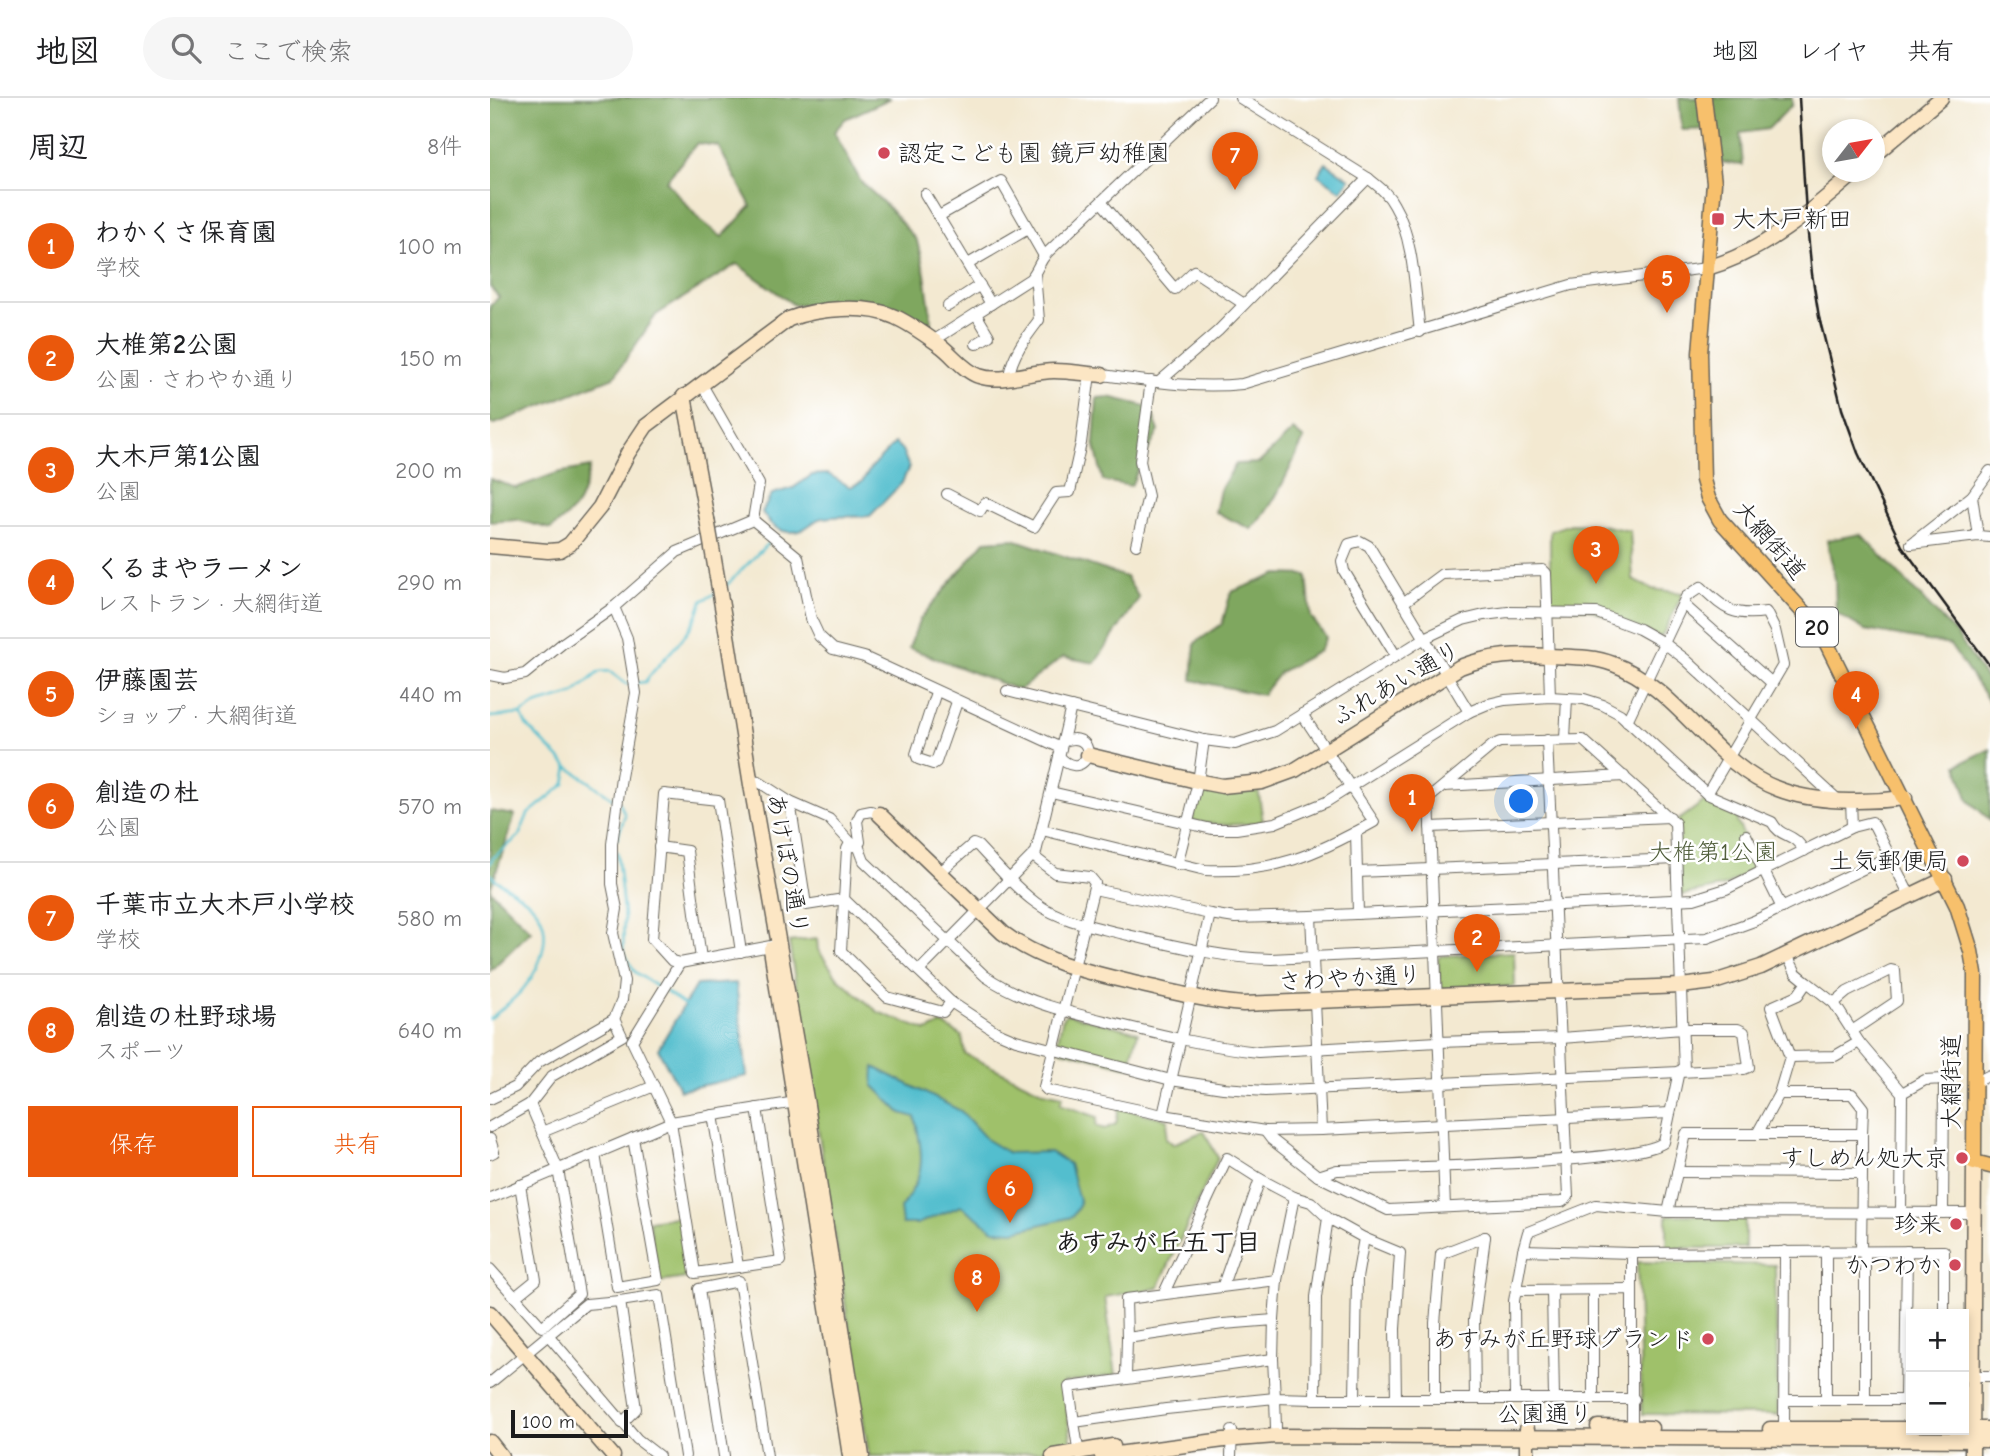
<!DOCTYPE html>
<html lang="ja">
<meta charset="utf-8">
<style>
body{margin:0;font-family:"Comic Neue","Klee One",sans-serif;background:#f6f6f6;color:#202124}
.controls{position:absolute;right:21px;bottom:21px;display:grid;overflow:hidden;border-radius:0px;box-shadow:0 4px 10px #0003}
.controls button{width:63px;height:63px;display:grid;place-items:center;padding:0;border:0;border-bottom:2px solid #e0e0e0;background:#fff;color:#202124;font:35px sans-serif}
.compass{position:absolute;left:1332px;top:21px;width:63px;height:63px;border-radius:50%;background:#fff;box-shadow:0 4px 10px #0003;rotate:59deg}
.scale{position:absolute;left:21px;bottom:18px;width:117px;box-sizing:border-box;padding-left:7px;border:4px solid #1c1c1c;border-top:0;font-size:19px;line-height:24px;white-space:nowrap;color:#1c1c1c;-webkit-text-stroke:5px #fff;paint-order:stroke}
.you{position:absolute;left:1032px;top:704px;width:24px;height:24px;margin:-18px;border:5px solid #fff;border-radius:50%;background:#1a73e8;box-shadow:0 0 0 10px #1a73e833}
.badge{display:grid;place-items:center;width:46px;height:46px;border-radius:50%;background:#ea580c;color:#fff;font-size:23px;font-weight:700}
.pin{position:absolute;translate:-50% -58px;filter:drop-shadow(0 2px 4px #0008)}
.pin::after{content:'';position:absolute;top:37px;width:24px;height:21px;background:inherit;clip-path:polygon(0 0,100% 0,50% 100%)}
.list{margin:0;padding:0;list-style:none}
h2{display:flex;justify-content:space-between;align-items:center;height:91px;margin:0;padding:0 28px;font-size:30px}
h2 small{font-size:23px;font-weight:400;color:#757577}
.list li{display:grid;grid-template-columns:46px 1fr auto;gap:21px;align-items:center;box-sizing:border-box;height:112px;padding:0 28px;border-top:2px solid #e0e0e0}
.list b{display:block;font-size:26px;white-space:nowrap}
.list p{margin:0;font-size:23px;white-space:nowrap;color:#757577}
.list em{font-size:23px;font-style:normal;color:#757577}
.actions{display:flex;gap:14px;padding:21px 28px}
.actions a{flex:1;padding:16px 0;border:2px solid #ea580c;border-radius:0px;text-align:center;font-size:24px;color:#ea580c}
.actions .main{background:#ea580c;color:#fff}
.icon{flex:none;width:38px;height:38px;fill:none;stroke:currentColor;stroke-width:2;stroke-linecap:round;stroke-linejoin:round}
.map{position:relative;flex:none;width:1500px;height:1358px;overflow:hidden}
header{display:flex;align-items:center;gap:42px;box-sizing:border-box;height:98px;padding:0 35px;background:#fff;border-bottom:2px solid #e0e0e0}
header strong{font-size:33px}
nav{display:flex;gap:38px;margin-inline-start:auto;font-size:24px}
.search{width:490px;height:63px;background:#f6f6f6;display:flex;align-items:center;gap:18px;box-sizing:border-box;padding:0 24px;border-radius:38px;color:#757577;font-size:26px}
main{display:flex}
aside{flex:1;background:#fff}
.map>svg:first-child{display:block}
.green{fill:#9fc16a;stroke:#5e6e43;stroke-width:2}
.forest{fill:#7fa75e;stroke:#4e623d;stroke-width:2;fill-rule:evenodd}
.water{fill:#53bece;stroke:#386d75;stroke-width:2}
.lines{fill:none;stroke-linecap:round;stroke-linejoin:round}
.stream{stroke:#53bece;stroke-width:2.5}
.street-casing{stroke:#67645b;stroke-width:12}
.secondary-casing{stroke:#67645b;stroke-width:17}
.primary-casing{stroke:#67645b;stroke-width:17}
.street{stroke:#fff;stroke-width:10}
.secondary{stroke:#fce6c4;stroke-width:14}
.primary{stroke:#f7c06c;stroke-width:14}
.rail{stroke:#1c1c1c;stroke-width:2.5}
.secondary-bridge-casing{stroke:#67645b;stroke-width:17;stroke-linecap:butt}
.secondary-bridge{stroke:#fce6c4;stroke-width:14}
.poi-dot{fill:#d1495b;stroke:#fff;stroke-width:2.5}
.labels{text-anchor:middle;dominant-baseline:central;stroke-width:5;stroke-linejoin:round;paint-order:stroke}
.shield{fill:#fff;stroke:#606060;stroke-width:2}
.shield-label{font-size:23px;font-weight:bold;fill:#1c1c1c}
.poi-label{font-size:24px;fill:#1c1c1c;stroke:#fff;text-anchor:end}
.street-label{font-size:24px;fill:#1c1c1c;stroke:#fff}
.park-label{font-size:24px;fill:#505e3b;stroke:#fff}
.neighbourhood-label{font-size:26px;font-weight:bold;fill:#1c1c1c;stroke:#fff}
</style>
<header>
<strong>地図</strong>
<div class="search"><svg class="icon" aria-label="search" viewBox="0 0 24 24"><circle cx="10" cy="10" r="6"/><path d="M15 15l6 6"/></svg>ここで検索</div>
<nav><a>地図</a><a>レイヤ</a><a>共有</a></nav>
</header>
<main>
<aside>
<h2>周辺<small>8件</small></h2>
<ul class="list">
<li><span class="badge">1</span><div><b>わかくさ保育園</b><p>学校</p></div><em>100 m</em></li>
<li><span class="badge">2</span><div><b>大椎第2公園</b><p>公園 · さわやか通り</p></div><em>150 m</em></li>
<li><span class="badge">3</span><div><b>大木戸第1公園</b><p>公園</p></div><em>200 m</em></li>
<li><span class="badge">4</span><div><b>くるまやラーメン</b><p>レストラン · 大網街道</p></div><em>290 m</em></li>
<li><span class="badge">5</span><div><b>伊藤園芸</b><p>ショップ · 大網街道</p></div><em>440 m</em></li>
<li><span class="badge">6</span><div><b>創造の杜</b><p>公園</p></div><em>570 m</em></li>
<li><span class="badge">7</span><div><b>千葉市立大木戸小学校</b><p>学校</p></div><em>580 m</em></li>
<li><span class="badge">8</span><div><b>創造の杜野球場</b><p>スポーツ</p></div><em>640 m</em></li>
</ul>
<div class="actions"><a class="main">保存</a><a>共有</a></div>
</aside>
<div class="map">
<svg width="1500" height="1358" viewBox="0 0 1500 1358">
<rect width="100%" height="100%" fill="#fff"/>
<filter id="ink" filterUnits="userSpaceOnUse"><feTurbulence type="fractalNoise" baseFrequency=".0143" numOctaves="2"/><feDisplacementMap in="SourceGraphic" scale="14" xChannelSelector="R" yChannelSelector="G"/><feConvolveMatrix kernelMatrix="1 2 1 2 8 2 1 2 1" color-interpolation-filters="sRGB"/></filter>
<filter id="wash" filterUnits="userSpaceOnUse"><feTurbulence type="fractalNoise" baseFrequency=".00686" numOctaves="4" result="noise"/><feDisplacementMap in="SourceGraphic" scale="28" xChannelSelector="R" yChannelSelector="G"/><feGaussianBlur stdDeviation="1.57" result="paint"/><feColorMatrix in="noise" values="0 0 0 0 0 0 0 0 0 0 0 0 0 0 0 0 0 1.4 0 .05"/><feComposite in="paint" operator="in"/></filter>
<g filter="url(#wash)">
<rect width="100%" height="100%" fill="#f3e9d1"/>
<g class="green">
<path d="M1081,426L1111,427L1140,433L1143,482L1162,491L1193,495L1172,538L1169,539L1099,511L1062,509L1060,507V433Z"/>
<path d="M768,690L773,724C749,728 726,728 702,723L707,691Z"/>
<path d="M1216,702L1250,713L1247,724L1269,768L1235,788L1193,797L1191,795L1186,724Z"/>
<path d="M327,841L328,852L348,880L388,914L437,933L452,926L472,938L475,956L554,994L573,998L570,1006L607,1019L606,1028L615,1031L626,1026L629,1010L678,1021L676,1040L683,1046L714,1033L728,1060L668,1190L615,1199L626,1277L573,1285L582,1348L514,1358H379L299,844Z"/>
<path d="M1024,854L1025,888L953,893L950,888L948,861L950,858Z"/>
<path d="M577,916L648,934L639,969L570,952L567,946L573,919Z"/>
<rect x="1177" y="1117" width="78" height="33"/>
<path d="M192,1118L203,1179L169,1184L159,1123Z"/>
<path d="M1147,1164L1285,1167L1288,1317L1152,1316Z"/>
</g>
<g class="forest">
<path d="M0,0H401L355,21L344,34L371,84L398,109L427,143L435,176L442,226L375,205L304,207L247,166L166,217L124,279L5,326L0,325V208L9,199L0,189ZM207,45L228,48L261,108L232,139L209,121L176,83Z"/>
<path d="M1189,0H1302V7L1278,31L1250,35L1253,67L1229,64L1221,31L1192,32Z"/>
<path d="M619,299L660,309L669,333L652,363L641,388L613,383L604,344L607,300Z"/>
<path d="M803,332L814,341C798,372 787,406 761,431L725,414L730,392L746,366L769,365Z"/>
<path d="M100,369C91,403 90,410 61,431L27,422L0,424V381L26,390L67,375Z"/>
<path d="M1371,436L1467,537L1500,587V605L1460,547L1375,532L1346,515L1345,481L1337,442Z"/>
<path d="M523,441L636,479L649,500L605,565L573,559L529,592L419,550L430,521L495,443Z"/>
<path d="M788,476L817,477L821,519L836,539L829,553L790,574L772,597L702,582L705,545L732,526L741,494Z"/>
<path d="M1500,651V722L1479,703L1467,667Z"/>
<path d="M0,713L25,717L0,792L41,833L0,873Z"/>
</g>
<g class="water">
<path d="M836,65L860,81L851,93L828,77Z"/>
<path d="M405,345L412,352L419,369L412,385L380,418C363,420 345,416 329,421C322,424 316,431 309,433C292,437 280,428 272,414L282,396L303,390L322,377L338,376L360,389L372,384L380,371Z"/>
<path d="M246,885L257,978L190,992L168,951L206,887Z"/>
<path d="M384,969L471,1013L497,1042L519,1055L560,1054L579,1066L590,1106L582,1119L524,1133L504,1132L471,1108L427,1126H412L410,1110C437,1076 433,1059 425,1019L411,1015L383,987Z"/>
</g>
<g class="lines">
<g class="stream">
<path d="M234,490L281,442"/>
<path d="M31,616L36,627L78,669L124,701"/>
<path d="M0,619L31,616L45,607L83,596L109,574L119,573L136,586L155,584C175,556 203,538 212,503L226,495"/>
<path d="M127,741L135,717L130,705"/>
<path d="M127,754L134,820L133,853L145,874L170,891"/>
<path d="M0,766L3,760L29,738L38,716L75,686L78,669"/>
<path d="M0,776L5,781C16,789 31,797 41,806C66,829 52,869 33,891C24,902 11,911 0,921"/>
<path d="M176,894L196,908"/>
</g>
</g>
</g>
<g filter="url(#ink)">
<g class="lines">
<defs>
<g id="street">
<path d="M750,0L878,80C888,88 898,95 904,107C924,140 925,195 930,234"/>
<path d="M435,96L501,206"/>
<path d="M612,105L685,191L704,173L754,206"/>
<path d="M449,118L511,83L554,158"/>
<path d="M478,166L538,131"/>
<path d="M458,208L490,187"/>
<path d="M443,243L540,181C548,173 548,165 557,155L720,0"/>
<path d="M486,246L499,238L486,216"/>
<path d="M612,277C659,283 705,291 752,286L1081,187L1217,170"/>
<path d="M519,278C522,257 536,239 549,222L545,176"/>
<path d="M669,284L728,233L878,80"/>
<path d="M211,285L269,386L263,422"/>
<path d="M457,396L490,413L495,405L544,429L566,395L580,394L591,345L600,276"/>
<path d="M1482,398L1488,438"/>
<path d="M1421,446L1482,398L1500,373"/>
<path d="M1421,446L1488,438L1500,439"/>
<path d="M646,447L658,398L650,363L661,283"/>
<path d="M913,505L952,476L1053,472L1056,475L1060,599"/>
<path d="M1193,506L1282,585"/>
<path d="M906,558L854,473L852,463L859,446L870,443L879,448L979,614"/>
<path d="M0,577L15,580L35,576L73,545L124,509L187,454L263,422L308,459L321,521L329,538L343,551L374,559L571,650"/>
<path d="M517,593L714,642L745,646L785,633L935,540L973,522L994,517L1018,514L1107,515L1149,531L1174,545L1195,561L1348,702"/>
<path d="M446,594L426,656L428,661L443,666L446,664L467,604"/>
<path d="M1137,623L1196,499L1211,489C1235,511 1242,519 1276,514L1285,532L1293,567L1217,696"/>
<path d="M1075,641L1077,600"/>
<path d="M569,658C578,669 591,672 598,657C598,641 585,638 573,644"/>
<path d="M260,683L269,684L300,704L339,721L364,748L370,744L367,723L371,715L381,713L389,716"/>
<path d="M954,688L1134,678"/>
<path d="M561,694L722,731H746L785,725L836,704L979,614L998,606L1015,602L1060,599L1094,601L1113,607L1130,616L1217,696L1282,724C1291,741 1303,733 1314,753"/>
<path d="M300,704L316,807L354,801L461,904L505,933L526,942L681,982L733,990L775,993L1254,971L1259,969L1254,934L1248,931H1193L1071,940L948,944L768,954C721,949 676,938 631,927C583,915 536,906 495,878L374,763L368,747"/>
<path d="M940,729L1180,719"/>
<path d="M1362,729L1382,724L1385,729L1420,798"/>
<path d="M552,732L715,772C785,775 825,757 884,724L812,616"/>
<path d="M866,734L868,816"/>
<path d="M1256,737L1292,810"/>
<path d="M360,745L357,751L351,853L397,899L453,914L461,904"/>
<path d="M169,749L197,753L211,861"/>
<path d="M543,758L565,775L600,779L605,785L554,989L557,992L673,1017L775,1033L831,1032L1180,1015"/>
<path d="M687,767L708,684L714,642"/>
<path d="M867,774L1187,761"/>
<path d="M449,775L483,746L488,748C506,767 524,789 546,805C572,824 607,829 638,837C686,848 732,860 781,861L1217,840L1264,823L1400,758"/>
<path d="M604,791L720,816L745,820L821,818L1204,801L1236,791L1362,729L1361,702"/>
<path d="M821,818L831,1032"/>
<path d="M251,854L228,702L174,696L162,841L182,863L190,865L286,847"/>
<path d="M190,865L142,943L181,1024L205,1175L291,1163L267,1010"/>
<path d="M429,873L546,754L581,609"/>
<path d="M1317,884L1344,905L1369,944L1412,995L1411,1114"/>
<path d="M1344,905L1357,894L1401,872L1405,873L1407,903L1362,933"/>
<path d="M1300,959L1345,958L1369,944"/>
<path d="M1484,985L1500,977"/>
<path d="M1412,995L1435,982L1454,981L1453,1115"/>
<path d="M1289,996H1362L1373,1010L1372,1036"/>
<path d="M0,1001L25,989L49,964L124,921L132,902L134,883L123,835L127,811L122,786V746L131,679L146,595L137,540L124,509"/>
<path d="M223,1017L248,1168"/>
<path d="M673,1017L720,816"/>
<path d="M0,1029L40,1006L62,978L132,938L124,921"/>
<path d="M775,1033L781,1041L828,1078L898,1112L1072,1104L1078,1099L1057,642"/>
<path d="M52,1034L164,988"/>
<path d="M0,1041L4,1054L0,1056"/>
<path d="M105,1056L127,1189L168,1182L143,1040"/>
<path d="M1187,1074L1372,1075V1036H1267"/>
<path d="M828,1078L847,1072C895,1070 1150,1066 1174,1044L1189,973"/>
<path d="M770,1081L804,1099L787,1182"/>
<path d="M0,1100L181,1024L306,1004"/>
<path d="M955,1109L939,700L1003,647L1010,644L1093,642L1185,725L1194,973"/>
<path d="M1178,1114L1196,1036H1267L1289,996L1300,959L1281,909L1308,897L1317,884L1306,875L1297,857"/>
<path d="M874,1140L910,1155L905,1231L906,1301"/>
<path d="M1033,1152L1038,1134L1106,1107L1178,1114L1484,1115"/>
<path d="M1336,1153V1302"/>
<path d="M1371,1154L1372,1075"/>
<path d="M1142,1155L1454,1153V1216"/>
<path d="M0,1171L52,1229L89,1196L68,1071L40,1006"/>
<path d="M1026,1192L1142,1191V1333"/>
<path d="M1062,1192L1064,1301"/>
<path d="M674,1195L737,1060L770,1081L733,1187"/>
<path d="M25,1199L46,1182L30,1087"/>
<path d="M130,1203L169,1197L195,1358"/>
<path d="M59,1238L147,1341L169,1358"/>
<path d="M637,1240L636,1201L787,1182L784,1222"/>
<path d="M1483,1278H1500"/>
<path d="M636,1279L637,1240L733,1226L784,1222L783,1261"/>
<path d="M0,1285L96,1206L130,1203L146,1311L132,1325"/>
<path d="M825,1301H865L867,1180L874,1140L838,1120"/>
<path d="M865,1301H1144"/>
<path d="M945,1301V1225L951,1156L995,1139"/>
<path d="M985,1301L984,1222L995,1139"/>
<path d="M1025,1301L1024,1203L1033,1152L1142,1155V1191"/>
<path d="M1103,1301V1193"/>
<path d="M1295,1302H1420"/>
<path d="M1375,1302V1154"/>
<path d="M1415,1302L1417,1153"/>
<path d="M584,1324L579,1289L783,1261L785,1300L825,1301L826,1199L838,1120L821,1104L804,1099"/>
<path d="M1294,1331L1295,1153"/>
<path d="M589,1357L584,1324L676,1311L785,1300L786,1330"/>
<path d="M234,1358L209,1191L249,1183L277,1358"/>
<path d="M741,1358L742,1333"/>
</g>
<g id="secondary">
<path d="M1384,57L1451,0"/>
<path d="M1217,170C1273,154 1323,112 1366,74"/>
<path d="M194,298L217,421"/>
<path d="M0,448L58,453L70,452L80,446L110,409L138,355L156,328L299,221C327,210 377,206 405,219C421,226 437,238 451,248C463,257 474,273 489,278C511,286 540,273 564,273C580,273 596,276 612,277"/>
<path d="M238,543L261,687L316,1001L372,1358"/>
<path d="M598,657L711,684L732,688L772,684L805,672L970,569C1000,557 1027,556 1059,558C1080,559 1103,558 1123,566C1189,590 1222,666 1288,691C1324,705 1376,705 1415,700"/>
<path d="M389,716L513,835C553,865 599,874 648,886C683,894 717,903 753,906L1191,888L1224,884L1271,869L1455,781"/>
<path d="M281,851L360,1358"/>
<path d="M0,1215L123,1358"/>
<path d="M1108,1329L1161,1330"/>
<path d="M1280,1331H1421"/>
<path d="M1475,1331H1500"/>
<path d="M0,1344L11,1358"/>
<path d="M563,1358L623,1348"/>
<path d="M612,1358L734,1342L786,1338L1500,1342"/>
<path d="M1037,1358V1331"/>
<path d="M1482,1358L1484,1064"/>
</g>
<path id="primary" d="M1214,0L1224,85L1210,255L1213,382L1218,400L1230,422L1325,527L1335,542L1467,808L1481,853L1485,876L1484,1064L1500,1068"/>
</defs>
<use href="#street" class="street-casing"/>
<use href="#secondary" class="secondary-casing"/>
<use href="#primary" class="primary-casing"/>
<use href="#street" class="street"/>
<use href="#secondary" class="secondary"/>
<use href="#primary" class="primary"/>
<path class="rail" d="M1309,0L1316,116L1322,176L1329,219L1352,311L1368,355L1412,448L1500,568"/>
<defs>
<path id="secondary-bridge" d="M217,421L238,543"/>
</defs>
<use href="#secondary-bridge" class="secondary-bridge-casing"/>
<use href="#secondary-bridge" class="secondary-bridge"/>
</g>
</g>
<g class="poi-dot">
<circle cx="394" cy="55" r="7"/>
<rect x="1221" y="114" width="14" height="14" rx="3.5"/>
<circle cx="1473" cy="763" r="7"/>
<circle cx="1472" cy="1060" r="7"/>
<circle cx="1466" cy="1126" r="7"/>
<circle cx="1465" cy="1167" r="7"/>
<circle cx="1218" cy="1241" r="7"/>
</g>
<g class="labels">
<rect class="shield" x="1306" y="509.5" width="42" height="39" rx="5"/>
<g class="shield-label">
<text x="1327" y="529">20</text>
</g>
<g class="poi-label">
<text x="408" y="55" text-anchor="start">認定こども園 鏡戸幼稚園</text>
<text x="1242" y="121" text-anchor="start">大木戸新田</text>
<text x="1459" y="763">土気郵便局</text>
<text x="1458" y="1060">すしめん処大京</text>
<text x="1452" y="1126">珍来</text>
<text x="1451" y="1167">かつわか</text>
<text x="1204" y="1241">あすみが丘野球グランド</text>
</g>
<g class="street-label">
<text transform="translate(1280 442) rotate(49)">大網街道</text>
<text transform="translate(906 585) rotate(-30)">ふれあい通り</text>
<text transform="translate(298 766) rotate(80)">あけぼの通り</text>
<text transform="translate(860 880) rotate(-3)">さわやか通り</text>
<text transform="translate(1461 984) rotate(-90)">大網街道</text>
<text x="1055" y="1316">公園通り</text>
</g>
<g class="park-label">
<text x="1223" y="754">大椎第1公園</text>
</g>
<g class="neighbourhood-label">
<text x="668" y="1145">あすみが丘五丁目</text>
</g>
</g>
</svg>
<div class="controls">
<button>+</button>
<button>−</button>
</div>
<svg class="compass" viewBox="-18 -18 36 36"><path d="M0-13l5 13h-10z" fill="#e53935"/><path d="M0 13l5-13h-10z" fill="#757577"/></svg>
<div class="scale">100 m</div>
<div class="you"></div>
<div class="pin badge" style="left:922px;top:734px">1</div>
<div class="pin badge" style="left:987px;top:874px">2</div>
<div class="pin badge" style="left:1106px;top:486px">3</div>
<div class="pin badge" style="left:1366px;top:631px">4</div>
<div class="pin badge" style="left:1177px;top:215px">5</div>
<div class="pin badge" style="left:520px;top:1125px">6</div>
<div class="pin badge" style="left:745px;top:92px">7</div>
<div class="pin badge" style="left:487px;top:1214px">8</div>
</div>
</main>
